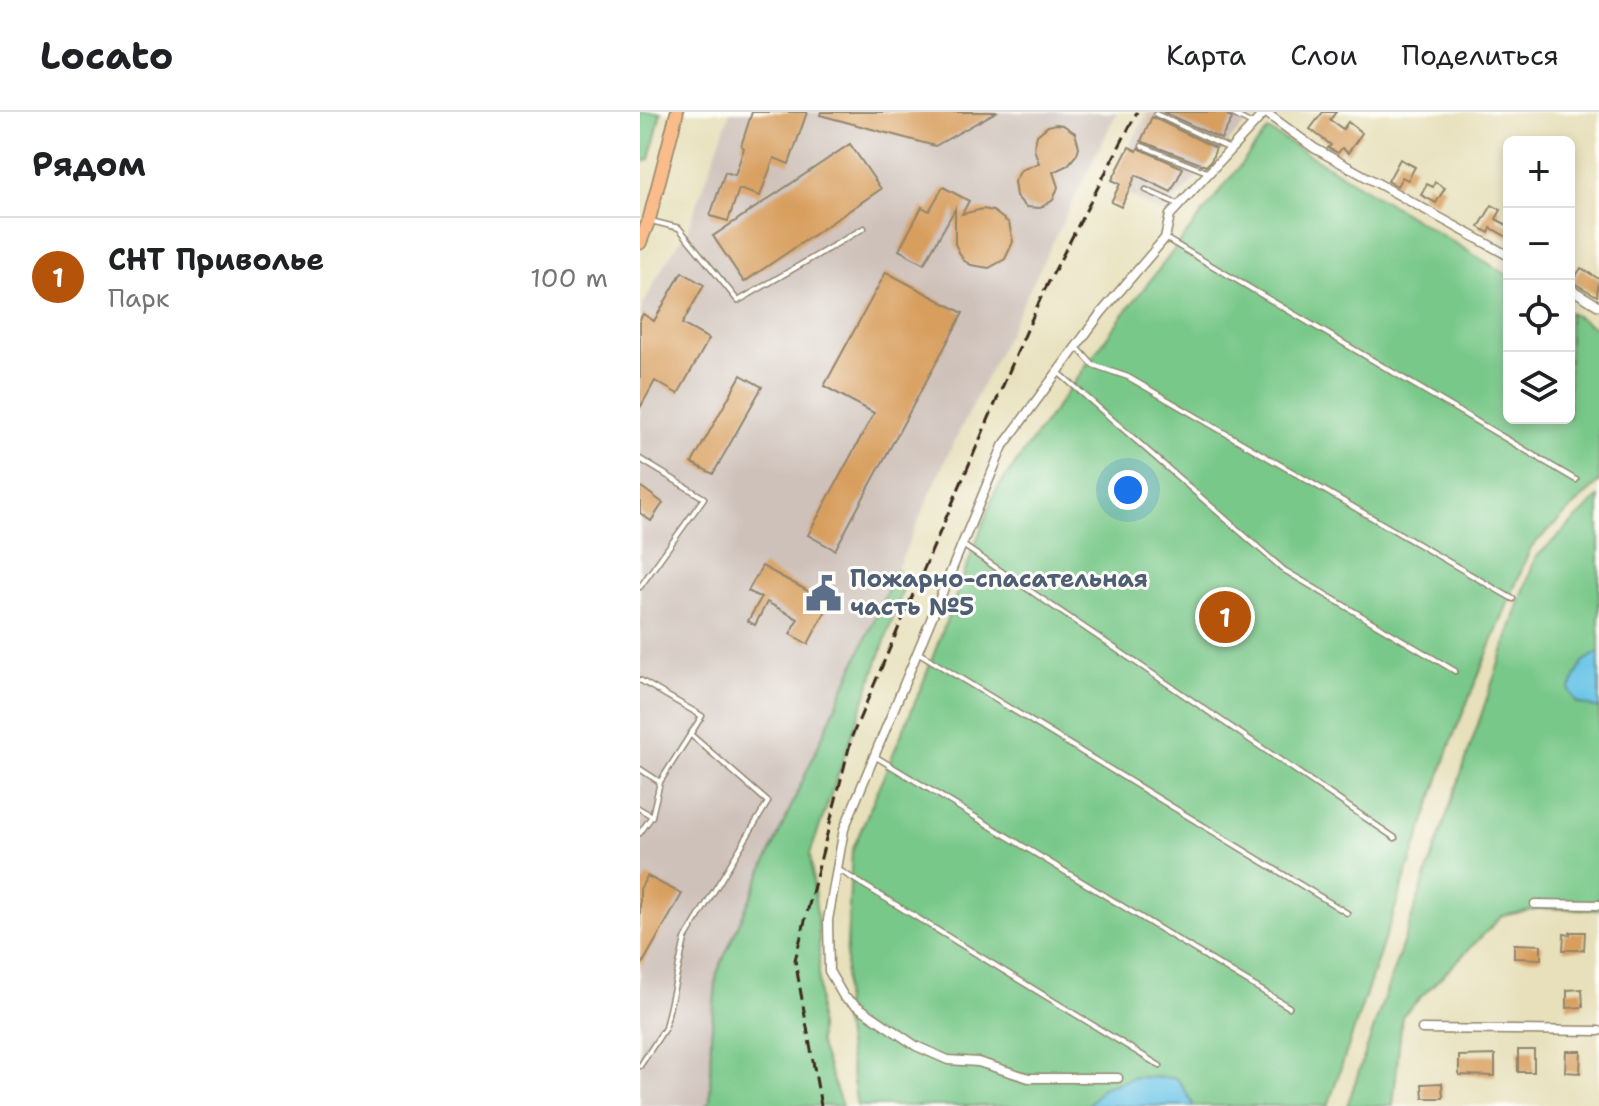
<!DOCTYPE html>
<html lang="ru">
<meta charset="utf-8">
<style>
body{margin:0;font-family:"Shantell Sans",sans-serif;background:#f6f6f6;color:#202124}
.controls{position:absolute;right:24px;top:24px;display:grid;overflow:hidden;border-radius:12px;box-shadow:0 4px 12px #0003}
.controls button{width:72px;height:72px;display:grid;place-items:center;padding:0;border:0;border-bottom:2px solid #e0e0e0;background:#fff;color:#202124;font:40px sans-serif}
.you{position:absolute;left:488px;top:378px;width:28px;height:28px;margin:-20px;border:6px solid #fff;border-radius:50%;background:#1a73e8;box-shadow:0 0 0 12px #1a73e833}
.badge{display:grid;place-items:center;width:52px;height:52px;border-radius:50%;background:#b45309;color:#fff;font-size:26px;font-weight:700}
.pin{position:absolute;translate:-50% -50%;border:4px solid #fff;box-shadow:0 2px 8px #0006}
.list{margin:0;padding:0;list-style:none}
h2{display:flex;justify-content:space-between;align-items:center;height:104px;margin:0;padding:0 32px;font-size:34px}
h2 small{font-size:26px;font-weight:400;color:#757577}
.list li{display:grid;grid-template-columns:52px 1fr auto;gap:24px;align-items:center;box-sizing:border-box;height:120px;padding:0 32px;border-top:2px solid #e0e0e0}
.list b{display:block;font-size:30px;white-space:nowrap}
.list p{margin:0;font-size:26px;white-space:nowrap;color:#757577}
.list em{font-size:26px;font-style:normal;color:#757577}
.icon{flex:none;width:44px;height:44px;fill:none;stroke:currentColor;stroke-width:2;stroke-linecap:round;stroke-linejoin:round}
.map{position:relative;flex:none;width:959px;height:994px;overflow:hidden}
header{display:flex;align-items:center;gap:48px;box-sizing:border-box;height:112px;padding:0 40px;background:#fff;border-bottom:2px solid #e0e0e0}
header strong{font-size:38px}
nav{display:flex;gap:44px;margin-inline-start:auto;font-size:28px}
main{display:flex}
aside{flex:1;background:#fff}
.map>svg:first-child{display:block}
.industrial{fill:#cec1ba}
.green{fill:#78c889;stroke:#5a7954;stroke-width:2}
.water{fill:#69c5e7;stroke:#527882;stroke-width:2}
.building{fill:#d89e5d}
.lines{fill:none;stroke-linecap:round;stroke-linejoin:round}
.lane-casing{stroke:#91856c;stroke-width:7}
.street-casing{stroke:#91856c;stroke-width:11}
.primary-casing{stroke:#91856c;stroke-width:15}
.lane{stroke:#fff;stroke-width:4}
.street{stroke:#fff;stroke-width:8}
.primary{stroke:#f9bc8a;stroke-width:12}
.rail{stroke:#3b2a1e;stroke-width:3;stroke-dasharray:12 6;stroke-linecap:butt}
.labels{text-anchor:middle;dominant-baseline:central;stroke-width:6;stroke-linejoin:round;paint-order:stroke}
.service-label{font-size:24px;font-weight:bold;fill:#4e5e75;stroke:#fdfcf7;text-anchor:start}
</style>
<header>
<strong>Locato</strong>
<nav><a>Карта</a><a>Слои</a><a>Поделиться</a></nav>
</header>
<main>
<aside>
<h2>Рядом<small></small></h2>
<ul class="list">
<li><span class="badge">1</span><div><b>СНТ Приволье</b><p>Парк</p></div><em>100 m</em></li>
</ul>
</aside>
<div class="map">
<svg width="959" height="994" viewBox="0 0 959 994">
<rect width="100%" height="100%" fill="#fdfcf7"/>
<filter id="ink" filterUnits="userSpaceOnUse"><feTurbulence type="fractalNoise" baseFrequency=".0125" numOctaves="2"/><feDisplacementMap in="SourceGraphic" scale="16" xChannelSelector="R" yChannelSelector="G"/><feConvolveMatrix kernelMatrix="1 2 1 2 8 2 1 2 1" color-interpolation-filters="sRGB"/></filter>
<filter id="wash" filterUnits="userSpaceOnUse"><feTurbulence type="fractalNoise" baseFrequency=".006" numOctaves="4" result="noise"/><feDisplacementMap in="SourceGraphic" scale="32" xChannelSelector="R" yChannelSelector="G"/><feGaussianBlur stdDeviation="1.8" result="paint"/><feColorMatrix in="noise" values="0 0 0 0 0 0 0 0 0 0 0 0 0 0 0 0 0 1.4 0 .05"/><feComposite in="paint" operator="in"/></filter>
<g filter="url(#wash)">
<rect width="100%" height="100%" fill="#e7e0bb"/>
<g class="industrial">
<path d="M90,0H477L304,351L77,861L71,923L70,990L66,994H0V199L25,151L48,118Z"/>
<path d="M508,0H616L522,102L470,72Z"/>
</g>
<g class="green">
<path d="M0,0H21L10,47L0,51Z"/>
<path d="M628,18L869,164V306H929V200L959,218V370L891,435L813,625L688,994H217L203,907L212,739L281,576L355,380L480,207Z"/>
<path d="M959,385V798L902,796L862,804L762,904L753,994H707L895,446Z"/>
<path d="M256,459L266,469L170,742L179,822V931L202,994H66L70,989L71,923L77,861Z"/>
</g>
<g class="water">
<path d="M959,540V597L937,591L929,578L943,550Z"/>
<path d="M495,965L537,966L554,994H443L449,992L462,976Z"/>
</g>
<g id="blocks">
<g class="building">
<path d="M112,0H167L149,52L134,46L120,84L99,77L88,109L70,104L85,60L95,63L104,36L101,34Z"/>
<path d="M181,0H356L295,34L180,3Z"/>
<path d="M523,0H584L592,7L581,27Z"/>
<path d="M683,0H696L690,8L703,17L708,10L722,21L708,41L702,36L698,41L688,36L691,33L670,17Z"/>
<path d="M512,5L576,36L571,49L566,54L501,29Z"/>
<path d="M416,12L423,13L435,21L439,35L437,42L428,53L413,60L418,75L413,88L400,96L386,95L376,84L374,70L381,58L399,51L394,37L397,23L408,14Z"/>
<path d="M210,32L241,77L104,170L73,124Z"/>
<path d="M489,35L497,39L498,36L543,56L531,80L496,63L481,95L471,90L480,72L472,68Z"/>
<path d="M760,47L775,55L768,68L762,65L757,74L748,69Z"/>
<path d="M795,70L805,76L796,91L781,83L787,72L793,75Z"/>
<path d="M303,75L329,89L322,102L343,97L353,99L369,111L373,130L365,147L349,156L331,153L323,148L315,132V97L284,152L259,138L282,95L289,99Z"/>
<path d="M852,93L861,98L856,107L869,114V126L851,116L849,121L839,115Z"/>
<path d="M941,156L959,167L957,184L932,170Z"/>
<path d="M42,160L64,173L42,212L69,227L38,282L15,269L0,296V207L3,202L14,209Z"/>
<path d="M246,160L323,201L195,438L168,423L234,301L184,274Z"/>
<path d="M101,263L122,275L73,362L52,351Z"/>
<path d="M0,374L23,391L11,409L0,401Z"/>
<path d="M122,454L190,491L168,532L150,522L158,507L127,490L115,513L108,509L121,486L108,479Z"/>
<path d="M7,764L42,782L0,856V777Z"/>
<path d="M930,820H945L944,838H923L924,822L930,823Z"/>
<path d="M874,832L901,833V847L874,846Z"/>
<path d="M942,877L943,895L927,896V878Z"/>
<rect x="878" y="938" width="16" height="22"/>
<path d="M926,939H941L940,961L925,960Z"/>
<path d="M855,943V964L819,963V944Z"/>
<path d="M802,971L803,986H783L782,972Z"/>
</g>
</g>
</g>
<g filter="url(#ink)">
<use href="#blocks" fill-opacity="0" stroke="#91856c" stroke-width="2"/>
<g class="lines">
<defs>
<g id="lane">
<path d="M589,0L612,12"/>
<path d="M516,2L590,37"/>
<path d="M502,34L567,60"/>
<path d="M506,78L540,93"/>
<path d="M11,109L39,116L98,189L224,116"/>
<path d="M525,126L936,368"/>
<path d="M437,235L453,253L488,265L873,487"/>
<path d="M418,260L644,458L815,559"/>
<path d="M0,347L64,386L0,475"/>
<path d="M324,434L755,726"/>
<path d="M279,541L707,801"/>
<path d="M0,568L62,604L20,670L0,657"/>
<path d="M236,645L649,895"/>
<path d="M0,697L12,704"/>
<path d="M0,721L12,704L20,670"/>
<path d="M199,758L520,954"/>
<path d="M0,954L25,916L45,827L128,690L50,622"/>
</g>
<g id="street">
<path d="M625,0L674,36L869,144"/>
<path d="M929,176L959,194"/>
<path d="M895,792L959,793"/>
<path d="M782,917L959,919"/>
<path d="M478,966H389L338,950L308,948L276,934L204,885L189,859L188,808L204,717L363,334L461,201L525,126L530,103L625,0"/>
</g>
<path id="primary" d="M0,131L9,108L37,0"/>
</defs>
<use href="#lane" class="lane-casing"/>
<use href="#street" class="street-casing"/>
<use href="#primary" class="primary-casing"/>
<use href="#lane" class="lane"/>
<use href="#street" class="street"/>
<use href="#primary" class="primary"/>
<path class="rail" d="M181,994L155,848L212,624L402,183L497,0"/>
</g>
</g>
<defs>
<symbol id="civic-bare" viewBox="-9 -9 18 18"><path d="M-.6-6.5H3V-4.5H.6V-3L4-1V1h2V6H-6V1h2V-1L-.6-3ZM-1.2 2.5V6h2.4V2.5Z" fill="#5c6f8a" stroke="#fdfcf7" stroke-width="2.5" paint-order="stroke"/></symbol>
</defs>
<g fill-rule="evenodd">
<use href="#civic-bare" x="158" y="456" width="51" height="51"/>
</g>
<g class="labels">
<g class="service-label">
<text x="210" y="467">Пожарно-спасательная<tspan x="210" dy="28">часть №5</tspan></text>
</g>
</g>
</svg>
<div class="controls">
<button>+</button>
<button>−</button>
<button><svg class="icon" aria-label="locate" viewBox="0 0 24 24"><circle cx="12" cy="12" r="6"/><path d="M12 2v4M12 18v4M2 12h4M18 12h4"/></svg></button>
<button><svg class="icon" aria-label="layers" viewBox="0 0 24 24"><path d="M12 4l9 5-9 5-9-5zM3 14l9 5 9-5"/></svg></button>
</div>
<div class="you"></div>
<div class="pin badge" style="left:585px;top:505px">1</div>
</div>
</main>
